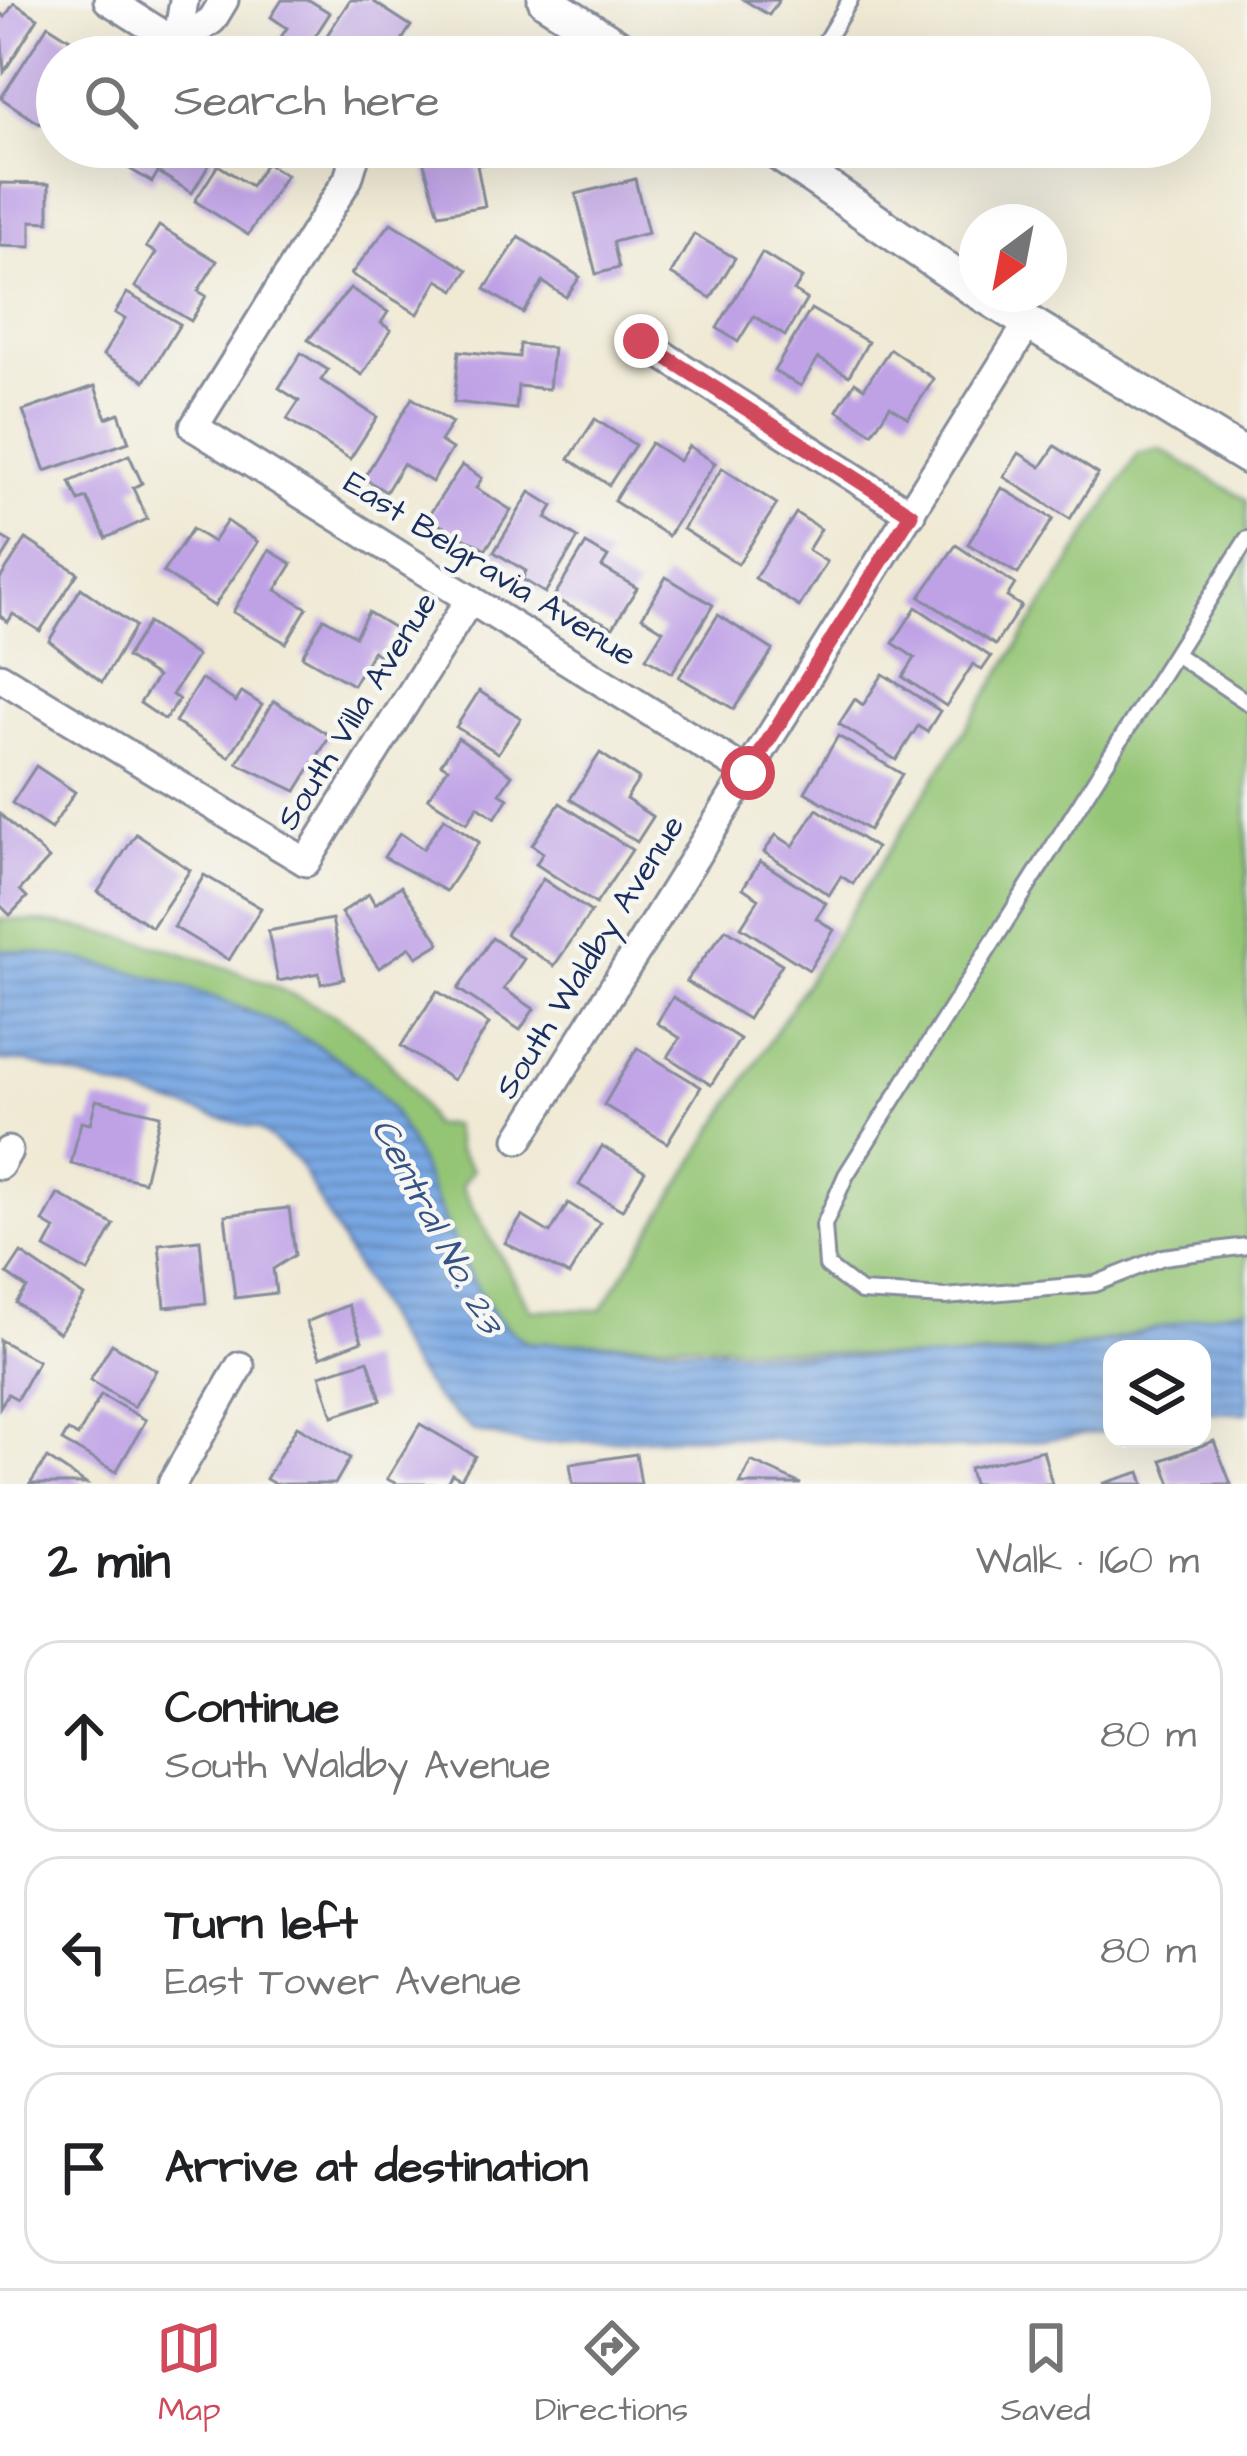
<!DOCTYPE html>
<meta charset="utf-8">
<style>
body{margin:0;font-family:"Architects Daughter",sans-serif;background:#f2f2f2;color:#202124}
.controls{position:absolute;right:36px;bottom:36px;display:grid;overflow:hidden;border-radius:24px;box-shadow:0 12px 48px #0002}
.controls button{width:108px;height:108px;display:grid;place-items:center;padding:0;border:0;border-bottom:3px solid #e0e0e0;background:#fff;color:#202124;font:60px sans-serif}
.compass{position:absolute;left:959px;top:204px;width:108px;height:108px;border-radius:50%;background:#fff;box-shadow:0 12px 48px #0002;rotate:212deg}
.stop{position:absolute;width:36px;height:36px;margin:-27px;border:9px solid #d1495b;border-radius:50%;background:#fff}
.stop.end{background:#d1495b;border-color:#fff;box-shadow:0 3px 12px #0008}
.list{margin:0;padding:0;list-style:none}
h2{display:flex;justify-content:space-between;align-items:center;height:156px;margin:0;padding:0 48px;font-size:51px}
h2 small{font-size:39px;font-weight:400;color:#757577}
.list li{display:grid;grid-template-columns:78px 1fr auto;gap:36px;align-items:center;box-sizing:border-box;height:192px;margin:0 24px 24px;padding:0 24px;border:3px solid #e0e0e0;border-radius:36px}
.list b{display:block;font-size:45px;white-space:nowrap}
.list p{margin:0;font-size:39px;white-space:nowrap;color:#757577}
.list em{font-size:39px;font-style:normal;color:#757577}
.icon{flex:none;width:66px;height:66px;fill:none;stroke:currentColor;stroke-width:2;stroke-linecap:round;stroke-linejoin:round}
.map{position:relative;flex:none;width:1247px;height:1484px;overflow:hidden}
.search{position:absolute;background:#fff;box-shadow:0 12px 48px #0002;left:36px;right:36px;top:36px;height:132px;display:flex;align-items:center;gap:30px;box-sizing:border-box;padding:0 42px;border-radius:66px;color:#757577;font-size:45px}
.sheet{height:804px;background:#fff}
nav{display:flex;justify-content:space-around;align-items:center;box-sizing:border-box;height:168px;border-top:3px solid #e0e0e0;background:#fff;font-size:33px;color:#757577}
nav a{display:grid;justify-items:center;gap:6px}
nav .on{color:#d1495b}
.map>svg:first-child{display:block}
.green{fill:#94c575;stroke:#587a6a;stroke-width:3}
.water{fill:url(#water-rules);stroke:#4a6ba0;stroke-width:3}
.building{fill:#bfa2e6}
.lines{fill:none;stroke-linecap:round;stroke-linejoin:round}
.service-casing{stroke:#868c9a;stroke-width:20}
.minor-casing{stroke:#868c9a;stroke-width:33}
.tertiary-casing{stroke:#868c9a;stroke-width:39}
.service{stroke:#fff;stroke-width:14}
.minor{stroke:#fff;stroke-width:27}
.tertiary{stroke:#fff;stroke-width:33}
.route{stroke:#d1495b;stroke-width:15}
.labels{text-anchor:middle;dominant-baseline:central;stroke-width:9;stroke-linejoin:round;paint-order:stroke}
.street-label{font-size:33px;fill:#1b2f5e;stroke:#f6f6f2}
.water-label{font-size:36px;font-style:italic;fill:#375386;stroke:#f6f6f2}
</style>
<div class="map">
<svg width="1247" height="1484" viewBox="0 0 1247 1484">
<defs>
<pattern id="water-rules" width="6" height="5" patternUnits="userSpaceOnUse" patternTransform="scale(3)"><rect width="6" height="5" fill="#79a7e2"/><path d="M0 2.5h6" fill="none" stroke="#6288ba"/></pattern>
</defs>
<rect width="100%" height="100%" fill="#f6f6f2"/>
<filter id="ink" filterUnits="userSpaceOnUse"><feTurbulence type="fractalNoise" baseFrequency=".00833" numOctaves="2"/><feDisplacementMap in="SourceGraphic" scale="24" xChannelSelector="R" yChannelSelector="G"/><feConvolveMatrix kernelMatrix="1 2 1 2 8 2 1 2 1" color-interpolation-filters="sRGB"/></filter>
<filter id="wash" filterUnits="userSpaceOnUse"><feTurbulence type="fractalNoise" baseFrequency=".004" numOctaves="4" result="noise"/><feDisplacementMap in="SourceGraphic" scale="48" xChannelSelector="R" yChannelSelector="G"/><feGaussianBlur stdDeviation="2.7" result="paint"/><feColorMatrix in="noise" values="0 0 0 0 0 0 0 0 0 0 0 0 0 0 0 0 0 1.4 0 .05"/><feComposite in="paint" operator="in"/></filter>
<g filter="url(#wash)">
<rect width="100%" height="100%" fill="#f0ead5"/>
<path class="green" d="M1160,449L1247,500V1308L1063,1350L926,1359L685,1343H530C464,1316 430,1158 386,1102C318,1016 107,954 0,950V919C99,922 239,965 328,1012C372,1035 411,1082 432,1125H452L458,1150L473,1170L461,1186L531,1310H601L1138,454Z"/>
<path class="water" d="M0,950C107,954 318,1016 386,1102C430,1158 464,1316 530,1343C706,1341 885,1373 1060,1351C1123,1343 1184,1316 1247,1308V1413L1202,1412V1349H1112V1431L968,1449L704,1436L528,1444L474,1431L437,1400L405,1357L297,1160L259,1129L27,1062L0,1061Z"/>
<g id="blocks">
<g class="building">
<path d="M282,0H309L330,13L303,55L279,40L287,28L271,17Z"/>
<path d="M350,0H371L411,26L391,57H324L316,52Z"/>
<path d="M744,0H779L769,15Z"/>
<path d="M14,3L38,18L4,72L0,13L5,17Z"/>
<path d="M48,25L70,39L54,64L57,116L48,111L40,124L1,98Z"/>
<path d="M144,147H220L192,193L158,172L152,182L130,169Z"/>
<path d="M437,147H485L488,163L477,165L485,206L439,214L420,150Z"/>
<path d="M266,163L286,175L248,235L195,201L218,165L251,186Z"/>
<path d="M635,179L648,233L613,242L619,268L596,274L576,194Z"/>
<path d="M0,183L49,184V222L31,221V247L0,246Z"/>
<path d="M391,223L468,270L455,290L438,280L418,314L351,274Z"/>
<path d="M159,226L217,261L198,291L206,296L191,321L135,287L156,253L146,247Z"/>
<path d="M694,234L735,258L711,298L671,274Z"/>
<path d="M519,237L580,277L566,297L543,282L523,313L485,289Z"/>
<path d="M762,253L802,278L794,291L807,299L785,336L754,316L738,342L717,328Z"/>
<path d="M350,288L388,312L381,323L391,330L362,375L308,340Z"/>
<path d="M127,293L180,324L145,381L103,355L125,319L115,313Z"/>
<path d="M811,309L868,342L849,376L818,358L801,386L774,371Z"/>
<path d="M520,344L553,348L549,389L518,386L516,409L454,402L459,351L519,357Z"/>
<path d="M890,349L934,379L908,418L890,406L872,433L837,410L855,382L864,388Z"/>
<path d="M301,353L328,370L321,380L377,417L350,459L287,419L299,401L279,388Z"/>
<path d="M95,386L106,418L119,413L129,442L45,471L23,411Z"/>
<path d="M412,398L452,423L440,441L452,449L432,482L403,464L386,492L364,478Z"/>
<path d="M595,419L635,445L609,485L569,459Z"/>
<path d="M651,443L679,461L689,446L715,463L668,536L614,501Z"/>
<path d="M1055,446L1098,474L1070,519L1004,477L1019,453L1041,467Z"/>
<path d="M129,455L142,483L133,488L147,519L106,538L87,498L79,501L70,482Z"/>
<path d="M462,465L482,478L476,488L511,510L486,549L427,518Z"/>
<path d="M722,468L777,504L738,564L683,529Z"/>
<path d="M1002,488L1053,519L1018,574L968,544Z"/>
<path d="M530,492L553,506L546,518L578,538L545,593L522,579L526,571L494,552Z"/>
<path d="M796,513L821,529L808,550L827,562L799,607L755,578Z"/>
<path d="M227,521L258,542L214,606L163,572L192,529L213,542Z"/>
<path d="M0,536L12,543L0,562Z"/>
<path d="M26,539L78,573L40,631L13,614L8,622L0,616V579Z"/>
<path d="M586,544L608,557L602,567L637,588L613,627L553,598Z"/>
<path d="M956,545L1015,584L1007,597L1021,606L995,645L920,597Z"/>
<path d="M269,550L292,564L276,590L307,608L286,643L233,612Z"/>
<path d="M666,577L713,605L672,673L646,658L663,630L642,617Z"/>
<path d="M81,588L135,626L102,682L49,641Z"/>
<path d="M916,607L991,657L982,670L973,664L946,706L903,677L915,658L893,643Z"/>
<path d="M368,612L396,629L380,656L373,651L353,685L302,656L324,618L355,636Z"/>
<path d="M718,615L773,650L734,709L679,677Z"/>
<path d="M148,623L197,656L172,695L179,699L165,720L140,703L157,677L126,657Z"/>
<path d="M883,674L940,711L927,732L918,726L896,760L839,724L855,699L863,705Z"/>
<path d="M201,679L236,702L242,692L262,705L229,757L175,722Z"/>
<path d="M479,691L521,718L498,753L456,727Z"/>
<path d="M274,701L330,736L296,791L237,763Z"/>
<path d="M838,736L902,774L869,830L805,792Z"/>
<path d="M458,738L512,775L500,793L508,798L495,818L478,806L467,823L428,798L448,768L441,764Z"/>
<path d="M600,753L639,779L626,799L653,817L637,842L570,799Z"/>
<path d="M36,766L75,792L51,829L12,803Z"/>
<path d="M560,803L632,850L596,904L536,864L543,853L532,845Z"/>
<path d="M817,809L876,848L853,884L841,876L829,895L764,852L776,835L793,846Z"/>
<path d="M0,814L49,859L20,890L27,897L10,915L0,905Z"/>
<path d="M444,818L479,842L446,891L384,857L400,833L423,849Z"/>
<path d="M136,834L190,870L152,927L98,892Z"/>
<path d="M760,861L826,903L816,918L834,930L809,970L741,927L759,899L743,888Z"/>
<path d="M204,875L261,908L229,960L174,927Z"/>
<path d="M543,879L591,912L554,966L506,934Z"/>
<path d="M401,886L440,943L417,957L410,947L379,968L341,913L369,894L375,904Z"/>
<path d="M332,919L344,979L321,984L319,973L278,981L268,931Z"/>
<path d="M726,929L782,964L748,1019L686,981Z"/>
<path d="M492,938L524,959L504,989L534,1009L520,1030L458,989Z"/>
<path d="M437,991L489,1024L453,1080L401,1046Z"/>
<path d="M673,997L740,1039L711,1085L668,1057L680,1038L657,1023Z"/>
<path d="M637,1048L701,1087L667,1143L604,1105Z"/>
<path d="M96,1100L160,1115L144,1182L71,1164L81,1122L90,1124Z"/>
<path d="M602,1146L645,1171L622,1210L579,1185Z"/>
<path d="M58,1194L114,1225L88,1272L45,1248L55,1229L43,1222Z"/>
<path d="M568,1203L600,1223L569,1275L505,1243L522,1216L550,1233Z"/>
<path d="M289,1208L295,1255L273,1269L276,1293L235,1298L225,1215Z"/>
<path d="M200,1240L206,1303L165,1307L159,1244Z"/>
<path d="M21,1253L84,1296L59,1333L16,1303L27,1288L7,1274Z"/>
<path d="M348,1305L362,1341L320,1357L306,1322Z"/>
<path d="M0,1340L38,1361L17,1399L8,1394L0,1407Z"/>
<path d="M112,1344L156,1370L134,1407L90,1380Z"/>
<path d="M368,1360L381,1400L333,1416L320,1375Z"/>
<path d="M101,1395L146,1420L116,1472L62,1441L68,1431L78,1436Z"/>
<path d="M420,1424L475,1456L461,1479L452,1474L446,1484H397L387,1479Z"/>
<path d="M297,1426L350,1458L335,1484H275L266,1479Z"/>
<path d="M1214,1441L1231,1484H1171L1162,1460Z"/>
<path d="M1043,1450L1052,1484H973L969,1468Z"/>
<path d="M636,1454L641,1484H573L570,1464Z"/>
<path d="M47,1458L86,1484H30Z"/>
<path d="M751,1461L801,1484H740Z"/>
<path d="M1140,1472L1144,1484H1104V1483Z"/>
</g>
</g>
</g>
<g filter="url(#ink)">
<use href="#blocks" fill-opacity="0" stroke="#868c9a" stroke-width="3"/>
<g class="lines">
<defs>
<g id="service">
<path d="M816,57L850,0"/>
<path d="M1247,539L846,1175L824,1225L827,1266L861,1292L945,1297L1095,1284L1163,1257L1247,1246"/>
<path d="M1175,654L1247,702"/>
</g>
<g id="minor">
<path d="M108,0L199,57"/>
<path d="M177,44L212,20L224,0"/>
<path d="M177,44L184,0"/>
<path d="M344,147L355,156L348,179L194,427L748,773"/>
<path d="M641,341L911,514"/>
<path d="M0,677L306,862L470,599"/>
<path d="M519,1139L1027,325"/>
<path d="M0,1165L8,1151"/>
<path d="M172,1484L240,1366"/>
</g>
<g id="tertiary">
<path d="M545,0L634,57"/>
<path d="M769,147L977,291"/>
<path d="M982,294L1247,457"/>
</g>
</defs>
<use href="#service" class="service-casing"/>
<use href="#minor" class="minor-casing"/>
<use href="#tertiary" class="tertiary-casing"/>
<use href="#service" class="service"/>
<use href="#minor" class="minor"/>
<use href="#tertiary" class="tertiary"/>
</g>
</g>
<g class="lines" filter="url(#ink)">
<path class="route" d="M641,341L911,514L748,773"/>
</g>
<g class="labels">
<g class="street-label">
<text transform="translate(490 569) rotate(32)">East Belgravia Avenue</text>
<text transform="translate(357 711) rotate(-58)">South Villa Avenue</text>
<text transform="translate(590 957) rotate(-58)">South Waldby Avenue</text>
</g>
<g class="water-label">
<text transform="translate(436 1226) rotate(62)">Central No. 23</text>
</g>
</g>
</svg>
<div class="controls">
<button><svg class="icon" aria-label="layers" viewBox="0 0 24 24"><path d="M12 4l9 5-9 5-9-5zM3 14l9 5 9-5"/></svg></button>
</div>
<svg class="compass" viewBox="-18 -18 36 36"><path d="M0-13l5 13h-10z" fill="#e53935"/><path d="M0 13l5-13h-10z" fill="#757577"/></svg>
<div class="stop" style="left:748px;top:773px"></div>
<div class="stop end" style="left:641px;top:341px"></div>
<div class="search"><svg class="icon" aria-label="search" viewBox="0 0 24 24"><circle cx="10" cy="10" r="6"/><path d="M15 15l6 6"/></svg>Search here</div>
</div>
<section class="sheet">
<h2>2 min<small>Walk · 160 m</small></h2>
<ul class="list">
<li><svg class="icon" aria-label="ahead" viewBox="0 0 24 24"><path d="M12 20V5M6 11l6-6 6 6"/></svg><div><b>Continue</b><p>South Waldby Avenue</p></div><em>80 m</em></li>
<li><svg class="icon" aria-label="left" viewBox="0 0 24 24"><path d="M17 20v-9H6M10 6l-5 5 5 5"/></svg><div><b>Turn left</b><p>East Tower Avenue</p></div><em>80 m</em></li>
<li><svg class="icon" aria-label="arrive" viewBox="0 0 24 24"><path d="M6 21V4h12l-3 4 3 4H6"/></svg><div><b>Arrive at destination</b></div></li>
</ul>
</section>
<nav>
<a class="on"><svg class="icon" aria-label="map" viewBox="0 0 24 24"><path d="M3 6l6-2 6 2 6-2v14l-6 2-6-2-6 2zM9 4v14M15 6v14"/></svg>Map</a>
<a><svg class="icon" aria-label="directions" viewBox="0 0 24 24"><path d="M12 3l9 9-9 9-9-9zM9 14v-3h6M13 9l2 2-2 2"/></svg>Directions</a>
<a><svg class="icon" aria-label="saved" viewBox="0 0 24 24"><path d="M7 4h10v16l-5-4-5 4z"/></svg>Saved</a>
</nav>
